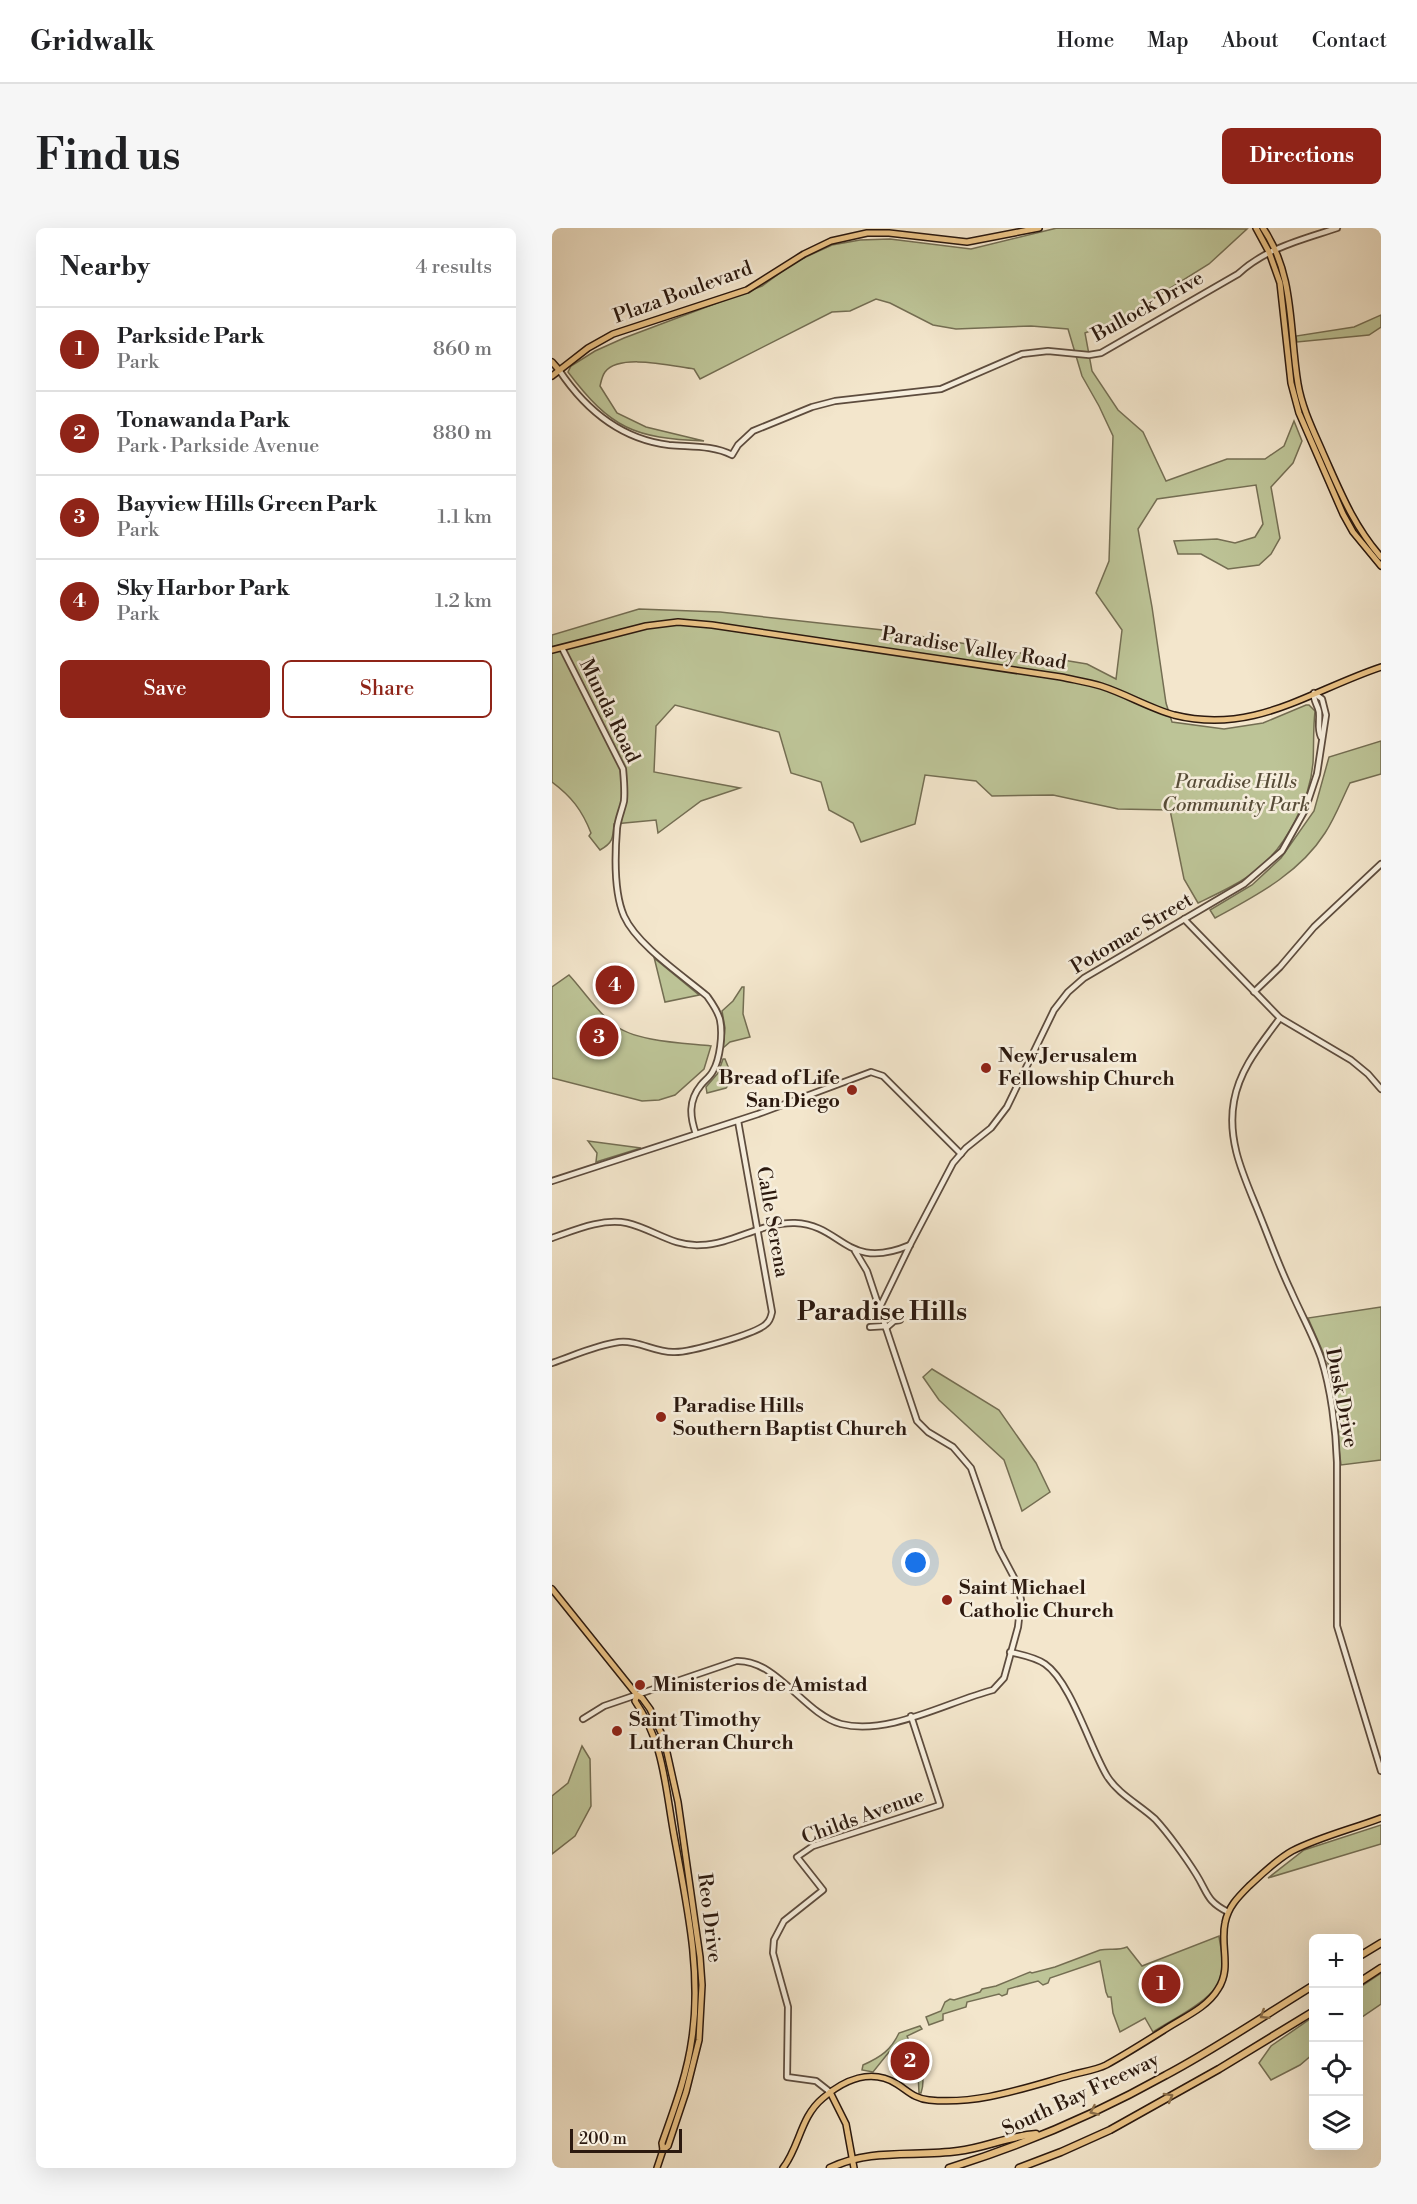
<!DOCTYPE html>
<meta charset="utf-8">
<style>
body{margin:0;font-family:"Libre Bodoni",serif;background:#f6f6f6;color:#202124}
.controls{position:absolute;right:18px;bottom:18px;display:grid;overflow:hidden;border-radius:9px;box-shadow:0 6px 24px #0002}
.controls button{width:54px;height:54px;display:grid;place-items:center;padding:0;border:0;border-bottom:2px solid #e0e0e0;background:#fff;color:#202124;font:30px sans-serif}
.scale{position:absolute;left:18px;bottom:15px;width:112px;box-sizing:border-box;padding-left:6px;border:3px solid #2b190f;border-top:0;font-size:16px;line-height:21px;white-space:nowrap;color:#2b190f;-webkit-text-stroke:4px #f7efde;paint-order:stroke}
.you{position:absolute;left:364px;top:1335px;width:21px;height:21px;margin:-15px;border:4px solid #fff;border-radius:50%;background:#1a73e8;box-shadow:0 0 0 9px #1a73e833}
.badge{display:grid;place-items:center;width:39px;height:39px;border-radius:50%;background:#8f2418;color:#fff;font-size:20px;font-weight:700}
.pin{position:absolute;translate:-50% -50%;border:3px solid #fff;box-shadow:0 2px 6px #0006}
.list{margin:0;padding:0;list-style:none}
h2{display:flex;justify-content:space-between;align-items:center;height:78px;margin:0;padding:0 24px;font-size:26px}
h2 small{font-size:20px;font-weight:400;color:#757577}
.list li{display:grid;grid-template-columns:39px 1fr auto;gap:18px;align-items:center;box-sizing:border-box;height:84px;padding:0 24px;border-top:2px solid #e0e0e0}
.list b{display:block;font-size:22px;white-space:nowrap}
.list p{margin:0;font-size:20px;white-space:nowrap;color:#757577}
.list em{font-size:20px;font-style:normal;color:#757577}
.actions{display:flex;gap:12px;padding:18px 24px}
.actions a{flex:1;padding:14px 0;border:2px solid #8f2418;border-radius:9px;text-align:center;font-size:21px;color:#8f2418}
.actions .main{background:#8f2418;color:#fff}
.icon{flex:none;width:33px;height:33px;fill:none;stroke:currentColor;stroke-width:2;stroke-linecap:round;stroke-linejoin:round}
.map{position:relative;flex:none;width:829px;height:1940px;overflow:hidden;border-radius:9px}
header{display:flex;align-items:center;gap:36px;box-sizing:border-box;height:84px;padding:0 30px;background:#fff;border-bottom:2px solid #e0e0e0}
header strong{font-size:28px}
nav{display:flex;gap:33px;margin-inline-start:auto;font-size:21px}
.intro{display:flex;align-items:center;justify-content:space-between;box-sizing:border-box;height:144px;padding:0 36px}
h1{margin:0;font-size:42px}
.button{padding:15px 27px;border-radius:9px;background:#8f2418;color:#fff;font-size:21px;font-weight:700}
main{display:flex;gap:36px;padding:0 36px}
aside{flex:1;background:#fff;border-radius:9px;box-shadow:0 6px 24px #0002}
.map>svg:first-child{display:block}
.green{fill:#bdc497;stroke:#746e53;stroke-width:1.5}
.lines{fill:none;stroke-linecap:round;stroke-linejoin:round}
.minor-casing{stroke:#5d4c3e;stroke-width:8}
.major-casing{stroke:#2b190f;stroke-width:8}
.highway-casing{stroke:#2b190f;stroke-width:9}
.minor{stroke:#f7efde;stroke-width:4.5}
.major{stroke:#eac386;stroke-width:5}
.highway{stroke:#eac386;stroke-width:6}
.oneway{stroke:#8a6e4a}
.poi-dot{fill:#8f2418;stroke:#f7efde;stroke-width:2}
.labels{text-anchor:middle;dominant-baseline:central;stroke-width:5;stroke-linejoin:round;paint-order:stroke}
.street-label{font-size:20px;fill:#2b190f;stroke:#f7efde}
.park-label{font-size:20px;font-style:italic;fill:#574c38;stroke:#f7efde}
.poi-label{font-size:20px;font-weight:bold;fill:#2b190f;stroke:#f7efde;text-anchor:start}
.district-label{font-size:26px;font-weight:bold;fill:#2b190f;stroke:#f7efde}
</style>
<header>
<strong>Gridwalk</strong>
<nav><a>Home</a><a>Map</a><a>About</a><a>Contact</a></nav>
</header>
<div class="intro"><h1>Find us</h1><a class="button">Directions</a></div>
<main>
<aside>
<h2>Nearby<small>4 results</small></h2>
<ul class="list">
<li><span class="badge">1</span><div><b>Parkside Park</b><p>Park</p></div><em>860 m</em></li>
<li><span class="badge">2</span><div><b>Tonawanda Park</b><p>Park · Parkside Avenue</p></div><em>880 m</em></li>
<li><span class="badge">3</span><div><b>Bayview Hills Green Park</b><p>Park</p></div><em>1.1 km</em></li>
<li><span class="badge">4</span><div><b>Sky Harbor Park</b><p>Park</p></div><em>1.2 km</em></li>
</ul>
<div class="actions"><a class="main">Save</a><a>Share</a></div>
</aside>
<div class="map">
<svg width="829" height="1940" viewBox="0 0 829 1940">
<rect width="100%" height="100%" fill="#f3e6cc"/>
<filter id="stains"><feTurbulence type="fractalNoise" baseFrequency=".00333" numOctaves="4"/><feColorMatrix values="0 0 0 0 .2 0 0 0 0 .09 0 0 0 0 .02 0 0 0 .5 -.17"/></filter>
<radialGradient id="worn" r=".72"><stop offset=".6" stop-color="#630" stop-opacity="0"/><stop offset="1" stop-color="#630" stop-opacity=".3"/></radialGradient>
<g class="green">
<path d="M505,0L695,1L657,36L572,89L533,105L540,143L566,182L591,204L614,253L675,231H713L732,218L742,193L750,213L741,235L719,259L728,310L719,326L707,337L676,341L649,326H626L622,313L665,311L683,315L703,309L711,296L704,257L605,271L586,301L600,379L614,475L620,494L672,501L711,495L754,477H757L763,483C761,501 762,517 761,535C758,571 735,617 707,640C689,655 667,665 646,675L632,651L618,582L566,581L501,567L440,568L424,553L373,547L363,596L309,614L301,595L277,582L269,554L239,545L227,504L123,477L104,498L102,544L188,560L149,573L106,605L104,592L62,596C61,610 61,615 48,622L37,608L39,605C30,582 19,568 0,554V407L87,381L168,384L331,402L535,436L564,451L570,402L544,365L557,333L561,208L547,178L530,148L516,101L479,98L404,101L381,97L338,75L324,71L298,83L280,84L148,151L142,141C119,138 68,125 53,144C50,148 49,154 48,158L65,185L94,199L152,213C82,210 59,201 16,144L19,138L43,123L72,110L210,58L243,34L280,17L308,12L338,11L419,21Z"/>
<path d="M829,87V99L817,107L745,114L744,108L802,99Z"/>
<path d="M829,513V546L798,555C790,571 783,590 773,605C747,646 703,668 663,690L658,682L700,657L729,630L762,583L777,529Z"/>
<path d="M102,729V730L147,767L113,774Z"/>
<path d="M17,747C31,762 45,784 61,796C83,814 131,815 159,818L152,841L123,867L107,872L90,873L0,850V759Z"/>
<path d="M190,759H192L191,786L198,809L178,814L171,820L173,800L170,783L181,773Z"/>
<path d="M171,831H173L181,851L174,860L155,865L154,859L166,845Z"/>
<path d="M36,913L89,920L44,934L45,925Z"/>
<path d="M829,1079V1232L789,1237L777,1138L756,1090Z"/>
<path d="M380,1141L447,1182L484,1235L498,1264L470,1283L452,1232L387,1172L371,1149Z"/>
<path d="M30,1518L38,1531L39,1578L23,1608L0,1626V1568L16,1555Z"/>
<path d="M829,1597V1616L716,1650L752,1622Z"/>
<path d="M667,1708C668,1718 672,1732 672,1742C669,1769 622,1790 601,1804L593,1790L568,1804L561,1785L559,1769H556L554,1764L548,1733L498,1750L496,1755L491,1757L486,1753L456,1761L455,1766L450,1768L447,1766L415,1774L414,1779L391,1786V1792L377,1797L374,1789L389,1783L393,1774L398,1771L402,1772L428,1764L430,1761L444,1758L478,1744L480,1745L503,1739L548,1722C558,1720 565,1723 575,1719L590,1738Z"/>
<path d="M829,1745V1776L807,1791V1760Z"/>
<path d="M761,1789V1826L748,1837L719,1852L707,1835L719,1818Z"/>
<path d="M368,1798L370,1801L355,1808C363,1827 376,1845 369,1865H367L366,1845L337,1824L321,1844L310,1842L311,1837C329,1829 339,1822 347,1805Z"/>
</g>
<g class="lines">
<defs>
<g id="minor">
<path d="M7,142C33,181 68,211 117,217C138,219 161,217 180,227L186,217L201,203L260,179L283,173L389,161L470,126L496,123L537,127L549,125L686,46C714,20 749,12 785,0"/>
<path d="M10,420L71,541C72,552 73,562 72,573C70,582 66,591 65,600C63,625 62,665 72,688C85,717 130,747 155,768C160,775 166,783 168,792C171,806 168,831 161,843C158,849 153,852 149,857C136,873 138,889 144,906"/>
<path d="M762,465C761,473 766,477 767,484C768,494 765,500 769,509"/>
<path d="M632,691L728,790L799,832L816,846L829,861"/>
<path d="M702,764L728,739L762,699L829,636"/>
<path d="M728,790C709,816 688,840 682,873C675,911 690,944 704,978C716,1007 726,1036 739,1063C749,1086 761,1107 769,1130C779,1161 784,1202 785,1234V1398L829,1543"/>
<path d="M0,953L206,886L319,844L331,848L409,926"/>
<path d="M0,1010C23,1002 50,990 75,995C101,1001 121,1019 149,1017C181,1016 210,994 243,995C291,997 294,1044 358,1017"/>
<path d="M328,1079L358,1017L401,935L414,920L439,900L455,879L502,782L516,764L532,750L692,656L730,623L753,582L765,546L774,487L770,471L762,465"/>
<path d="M318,1099L334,1098"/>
<path d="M334,1100L342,1093L348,1092"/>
<path d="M0,1135C21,1128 44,1117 67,1114C86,1112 102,1124 121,1124C136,1125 204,1106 214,1096C218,1093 219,1089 220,1084L186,893"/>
<path d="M458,1424C470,1427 483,1429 493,1436C519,1454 538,1520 555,1548C566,1566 588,1577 603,1591C616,1605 634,1630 644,1646C656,1665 654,1673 676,1684"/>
<path d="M31,1491L52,1478L184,1433C225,1431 252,1486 289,1496C336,1508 395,1474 441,1462L452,1450L466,1399L469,1372L466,1357L447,1321L419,1240L401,1219L376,1204L365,1193L315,1043L303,1023"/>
<path d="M278,1864L264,1853L235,1849L236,1779L221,1725L222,1712L232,1693L271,1662L245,1629L261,1618L388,1577L359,1488"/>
</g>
<g id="major">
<path d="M704,0L717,24L728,55L739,155L747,185L791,286L801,304L829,338"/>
<path d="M711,0C743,47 737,102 746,156C750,180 761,202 771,225C788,263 801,297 829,329"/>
<path d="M0,134L7,142"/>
<path d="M0,148L36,120L61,106L195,62L252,26L279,13L315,5H337L415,14L487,0"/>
<path d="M0,422L94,398L126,394L160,397L509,449C522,452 536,454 549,458C574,466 597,480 622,487C702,507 757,463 829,439"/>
<path d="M0,1361L85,1467L90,1470L98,1481L112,1511L126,1574L148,1729L150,1757L147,1812L134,1864L116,1918L111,1922"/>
<path d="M85,1467L83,1473C112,1515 113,1558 122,1607C134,1674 150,1742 140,1810C135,1847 122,1881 110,1915L111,1922L105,1940"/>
<path d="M278,1864L294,1896L302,1940"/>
<path d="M231,1940C248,1918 248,1889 271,1870C292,1852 319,1840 345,1856C356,1863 363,1871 377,1872C426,1877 472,1860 519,1847C530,1844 544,1842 554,1837C574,1826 593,1814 612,1802C630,1790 655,1780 666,1761C680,1740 668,1718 673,1695C676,1679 686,1669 697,1658C710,1646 724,1632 740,1623C767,1609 800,1601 829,1590"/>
</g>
<g id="highway">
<path d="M806,1729L829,1715"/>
<path d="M806,1755L829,1740"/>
<path d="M278,1940C318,1920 363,1929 406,1923C432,1920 457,1908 484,1906"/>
<path d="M397,1940C472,1917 546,1885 614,1847C665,1820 713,1787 762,1757"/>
<path d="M467,1940L509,1924L558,1902L667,1841L762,1783"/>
</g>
</defs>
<use href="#minor" class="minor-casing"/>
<use href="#major" class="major-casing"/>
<use href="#highway" class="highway-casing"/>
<use href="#minor" class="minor"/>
<use href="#major" class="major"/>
<use href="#highway" class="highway"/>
</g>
<defs><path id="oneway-chevron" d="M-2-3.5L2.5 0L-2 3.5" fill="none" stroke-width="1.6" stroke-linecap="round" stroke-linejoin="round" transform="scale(1.5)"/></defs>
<g class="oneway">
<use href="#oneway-chevron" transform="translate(712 1787) rotate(148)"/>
<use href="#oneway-chevron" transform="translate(617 1869) rotate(-30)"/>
<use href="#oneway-chevron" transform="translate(542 1883) rotate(156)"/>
</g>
<g class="poi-dot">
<circle cx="434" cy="840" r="6"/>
<circle cx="300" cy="862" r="6"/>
<circle cx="109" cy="1189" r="6"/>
<circle cx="395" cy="1372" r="6"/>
<circle cx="88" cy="1457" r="6"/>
<circle cx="65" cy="1503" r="6"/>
</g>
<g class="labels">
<g class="street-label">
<text transform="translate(131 65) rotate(-20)">Plaza Boulevard</text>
<text transform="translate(596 79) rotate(-29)">Bullock Drive</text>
<text transform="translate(422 421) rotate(9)">Paradise Valley Road</text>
<text transform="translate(57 483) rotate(64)">Munda Road</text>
<text transform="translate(580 706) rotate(-31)">Potomac Street</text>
<text transform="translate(220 994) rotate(80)">Calle Serena</text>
<text transform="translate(789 1170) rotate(79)">Dusk Drive</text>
<text transform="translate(311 1589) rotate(-20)">Childs Avenue</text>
<text transform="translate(157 1690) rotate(83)">Reo Drive</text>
<text transform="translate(529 1867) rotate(-25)">South Bay Freeway</text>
</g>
<g class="park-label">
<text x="684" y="554">Paradise Hills<tspan x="684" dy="23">Community Park</tspan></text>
</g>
<g class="poi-label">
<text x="446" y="828">New Jerusalem<tspan x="446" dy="23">Fellowship Church</tspan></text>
<text x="288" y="850" text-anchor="end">Bread of Life<tspan x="288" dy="23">San Diego</tspan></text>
<text x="121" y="1178">Paradise Hills<tspan x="121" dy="23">Southern Baptist Church</tspan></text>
<text x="407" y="1360">Saint Michael<tspan x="407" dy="23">Catholic Church</tspan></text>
<text x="100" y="1457">Ministerios de Amistad</text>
<text x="77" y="1492">Saint Timothy<tspan x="77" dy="23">Lutheran Church</tspan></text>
</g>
<g class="district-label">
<text x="330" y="1084">Paradise Hills</text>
</g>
</g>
<rect width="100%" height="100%" filter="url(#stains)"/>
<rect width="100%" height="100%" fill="url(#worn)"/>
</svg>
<div class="controls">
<button>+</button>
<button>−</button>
<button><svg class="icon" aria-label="locate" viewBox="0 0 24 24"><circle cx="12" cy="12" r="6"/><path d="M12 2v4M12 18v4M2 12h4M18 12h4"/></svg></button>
<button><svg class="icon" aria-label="layers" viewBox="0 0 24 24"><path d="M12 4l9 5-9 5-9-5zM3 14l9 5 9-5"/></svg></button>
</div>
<div class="scale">200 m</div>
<div class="you"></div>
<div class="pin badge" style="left:609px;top:1756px">1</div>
<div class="pin badge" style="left:358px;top:1833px">2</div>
<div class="pin badge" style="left:47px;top:809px">3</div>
<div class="pin badge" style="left:63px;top:757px">4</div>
</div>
</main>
